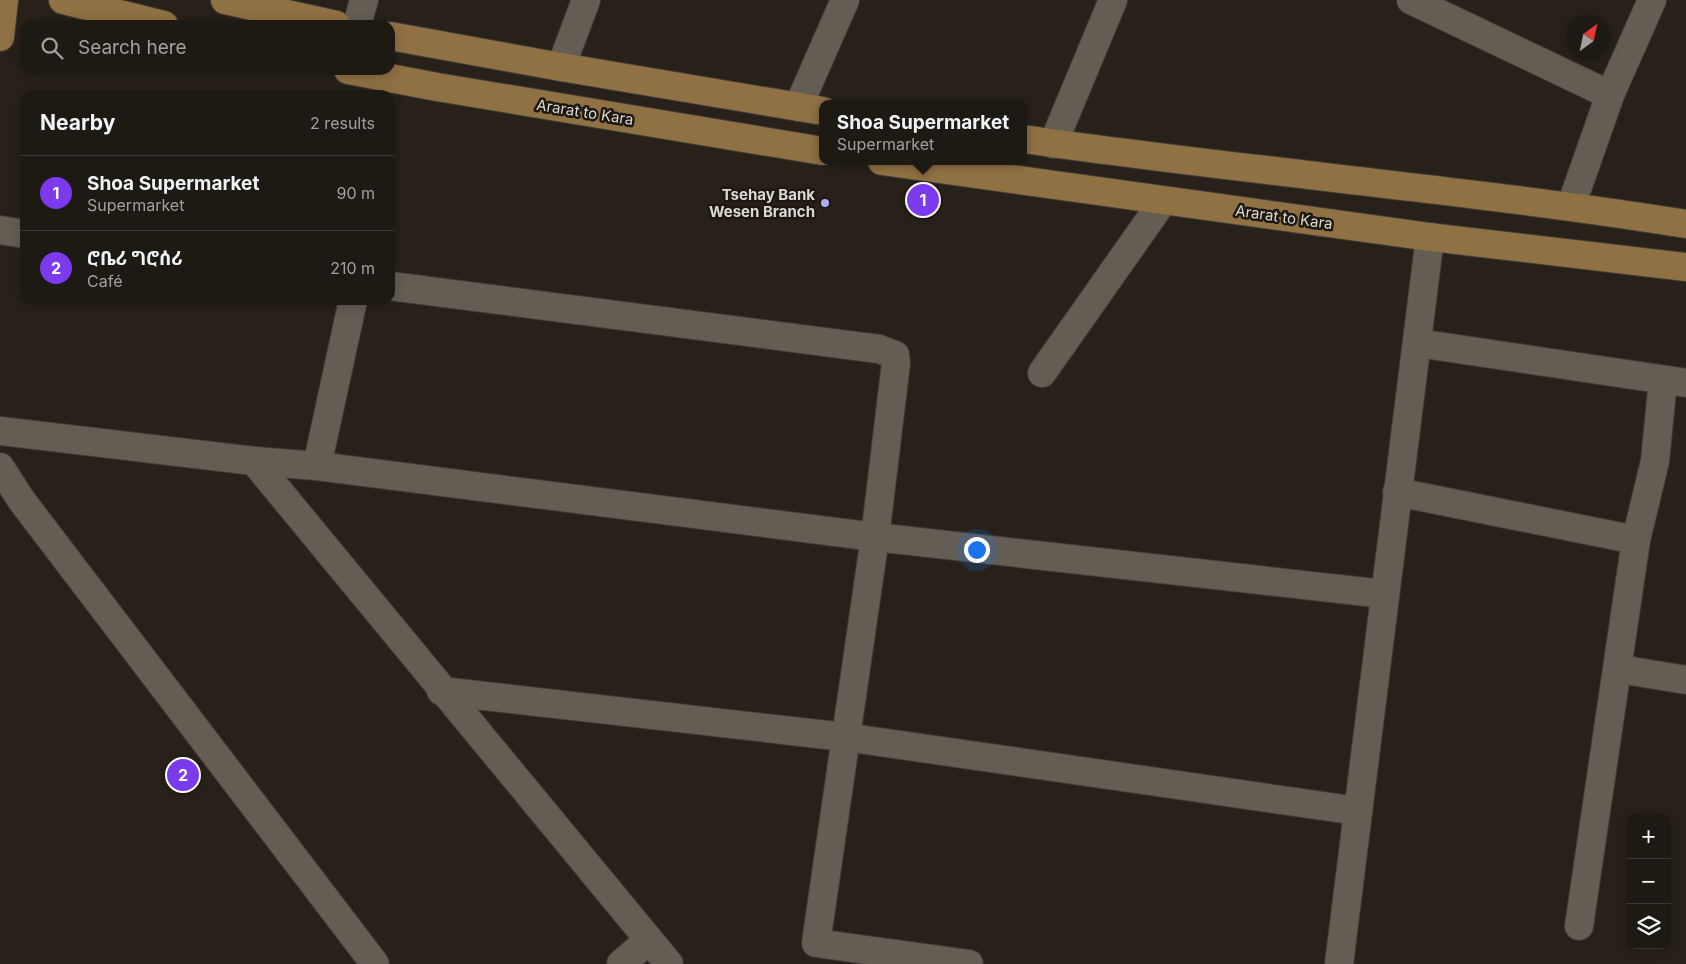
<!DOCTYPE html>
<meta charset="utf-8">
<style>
body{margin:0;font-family:Inter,"Noto Sans Ethiopic",sans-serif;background:#2a2621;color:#f1f3f6}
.controls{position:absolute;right:15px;bottom:15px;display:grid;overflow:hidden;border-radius:10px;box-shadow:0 2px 12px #0003}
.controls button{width:45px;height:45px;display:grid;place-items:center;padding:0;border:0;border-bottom:1px solid #3b3833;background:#1d1913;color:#f1f3f6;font:25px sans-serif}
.compass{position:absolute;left:1566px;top:15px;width:45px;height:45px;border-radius:50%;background:#1d1913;box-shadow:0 2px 12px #0003;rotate:33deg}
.you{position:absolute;left:976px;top:549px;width:18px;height:18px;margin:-12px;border:4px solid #fff;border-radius:50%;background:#1a73e8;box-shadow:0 0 0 8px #1a73e833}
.badge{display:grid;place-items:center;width:32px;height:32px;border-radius:50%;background:#7c3aed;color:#fff;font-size:16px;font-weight:700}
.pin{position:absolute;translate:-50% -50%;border:2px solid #fff;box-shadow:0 1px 5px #0006}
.popup{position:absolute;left:819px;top:100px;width:208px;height:65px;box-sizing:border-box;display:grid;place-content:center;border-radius:10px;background:#1d1913;filter:drop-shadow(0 1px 4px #0005);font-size:16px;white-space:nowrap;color:#a0a0a0}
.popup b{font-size:19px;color:#f1f3f6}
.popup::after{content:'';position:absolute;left:50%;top:100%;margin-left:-10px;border:10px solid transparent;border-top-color:#1d1913}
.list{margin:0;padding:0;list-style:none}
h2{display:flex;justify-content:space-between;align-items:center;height:65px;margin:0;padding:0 20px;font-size:21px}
h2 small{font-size:16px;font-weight:400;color:#a0a0a0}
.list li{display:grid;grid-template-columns:32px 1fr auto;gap:15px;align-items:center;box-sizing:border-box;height:75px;padding:0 20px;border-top:1px solid #3b3833}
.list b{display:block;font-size:19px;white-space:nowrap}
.list p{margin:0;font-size:16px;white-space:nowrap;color:#a0a0a0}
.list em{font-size:16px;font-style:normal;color:#a0a0a0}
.icon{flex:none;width:28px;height:28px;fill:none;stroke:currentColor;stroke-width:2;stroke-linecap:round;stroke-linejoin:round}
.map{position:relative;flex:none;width:1686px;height:964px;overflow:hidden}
.search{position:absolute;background:#1d1913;box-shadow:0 2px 12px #0003;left:20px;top:20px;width:375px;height:55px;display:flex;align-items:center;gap:12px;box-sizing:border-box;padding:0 18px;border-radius:15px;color:#a0a0a0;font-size:19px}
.panel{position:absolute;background:#1d1913;box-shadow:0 2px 12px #0003;left:20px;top:90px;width:375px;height:215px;border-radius:15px}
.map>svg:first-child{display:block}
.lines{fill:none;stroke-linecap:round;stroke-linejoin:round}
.minor-casing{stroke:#413c36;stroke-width:30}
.primary-casing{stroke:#413c36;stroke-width:30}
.minor{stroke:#645d54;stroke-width:28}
.primary{stroke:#907143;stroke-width:28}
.poi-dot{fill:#b0aefa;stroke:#1d1810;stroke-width:2}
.labels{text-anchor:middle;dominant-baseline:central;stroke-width:5;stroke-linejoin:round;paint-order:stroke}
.street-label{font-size:15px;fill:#dcd8d3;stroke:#1d1810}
.poi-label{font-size:15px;font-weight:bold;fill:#dcd8d3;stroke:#1d1810;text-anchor:end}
</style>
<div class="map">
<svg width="1686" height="964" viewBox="0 0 1686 964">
<rect width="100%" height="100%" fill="#272119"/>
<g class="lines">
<defs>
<g id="minor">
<path d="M1411,0L1610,95"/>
<path d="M357,25L364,0"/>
<path d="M561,67L586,0"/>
<path d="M798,107L845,0"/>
<path d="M1053,144L1113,0"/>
<path d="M1571,206L1610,95L1652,0"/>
<path d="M0,230L25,234"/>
<path d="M390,286L879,349L895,355L896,363L875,537L816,943L969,964"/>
<path d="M1417,343L1686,383"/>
<path d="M1042,373L1163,201"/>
<path d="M0,431L254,461L317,466L875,537L1384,594"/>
<path d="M254,461L669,964"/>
<path d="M317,466L353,300"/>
<path d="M0,467L22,501L375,964"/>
<path d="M1397,492L1636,540"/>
<path d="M1619,669L1686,680"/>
<path d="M441,691L845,737L1358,811"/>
<path d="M1579,926L1636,540L1655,461L1663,380"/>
<path d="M621,964L649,940"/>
<path d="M1339,964L1430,237"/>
</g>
<g id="primary">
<path d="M63,0L164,25"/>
<path d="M225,0L336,25"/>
<path d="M390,36L561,67L823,111"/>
<path d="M0,37L4,0"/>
<path d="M348,70L437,87L823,151"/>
<path d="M1023,139C1244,171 1466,189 1686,224"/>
<path d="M882,161L1430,237L1686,267"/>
</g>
</defs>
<use href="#minor" class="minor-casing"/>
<use href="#primary" class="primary-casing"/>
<use href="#minor" class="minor"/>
<use href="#primary" class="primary"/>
</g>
<circle class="poi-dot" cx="825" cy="203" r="5"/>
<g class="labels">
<g class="street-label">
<text transform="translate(585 112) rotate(9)">Ararat to Kara</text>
<text transform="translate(1284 217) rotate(8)">Ararat to Kara</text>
</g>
<g class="poi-label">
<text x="815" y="194">Tsehay Bank<tspan x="815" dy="17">Wesen Branch</tspan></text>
</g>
</g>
</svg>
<div class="controls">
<button>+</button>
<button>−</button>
<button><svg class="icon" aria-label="layers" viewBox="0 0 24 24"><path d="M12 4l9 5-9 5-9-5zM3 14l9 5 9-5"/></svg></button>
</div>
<svg class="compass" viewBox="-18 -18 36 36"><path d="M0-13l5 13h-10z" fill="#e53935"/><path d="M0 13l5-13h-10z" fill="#a0a0a0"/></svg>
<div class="you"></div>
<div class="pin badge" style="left:923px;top:200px">1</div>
<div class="popup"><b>Shoa Supermarket</b>Supermarket</div>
<div class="pin badge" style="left:183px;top:775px">2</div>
<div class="search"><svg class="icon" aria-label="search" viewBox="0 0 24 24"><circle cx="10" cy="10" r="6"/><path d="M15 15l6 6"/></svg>Search here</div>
<section class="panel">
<h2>Nearby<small>2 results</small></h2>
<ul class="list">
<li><span class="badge">1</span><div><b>Shoa Supermarket</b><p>Supermarket</p></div><em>90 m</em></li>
<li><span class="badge">2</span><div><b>ሮቤሪ ግሮሰሪ</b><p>Café</p></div><em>210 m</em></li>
</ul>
</section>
</div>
